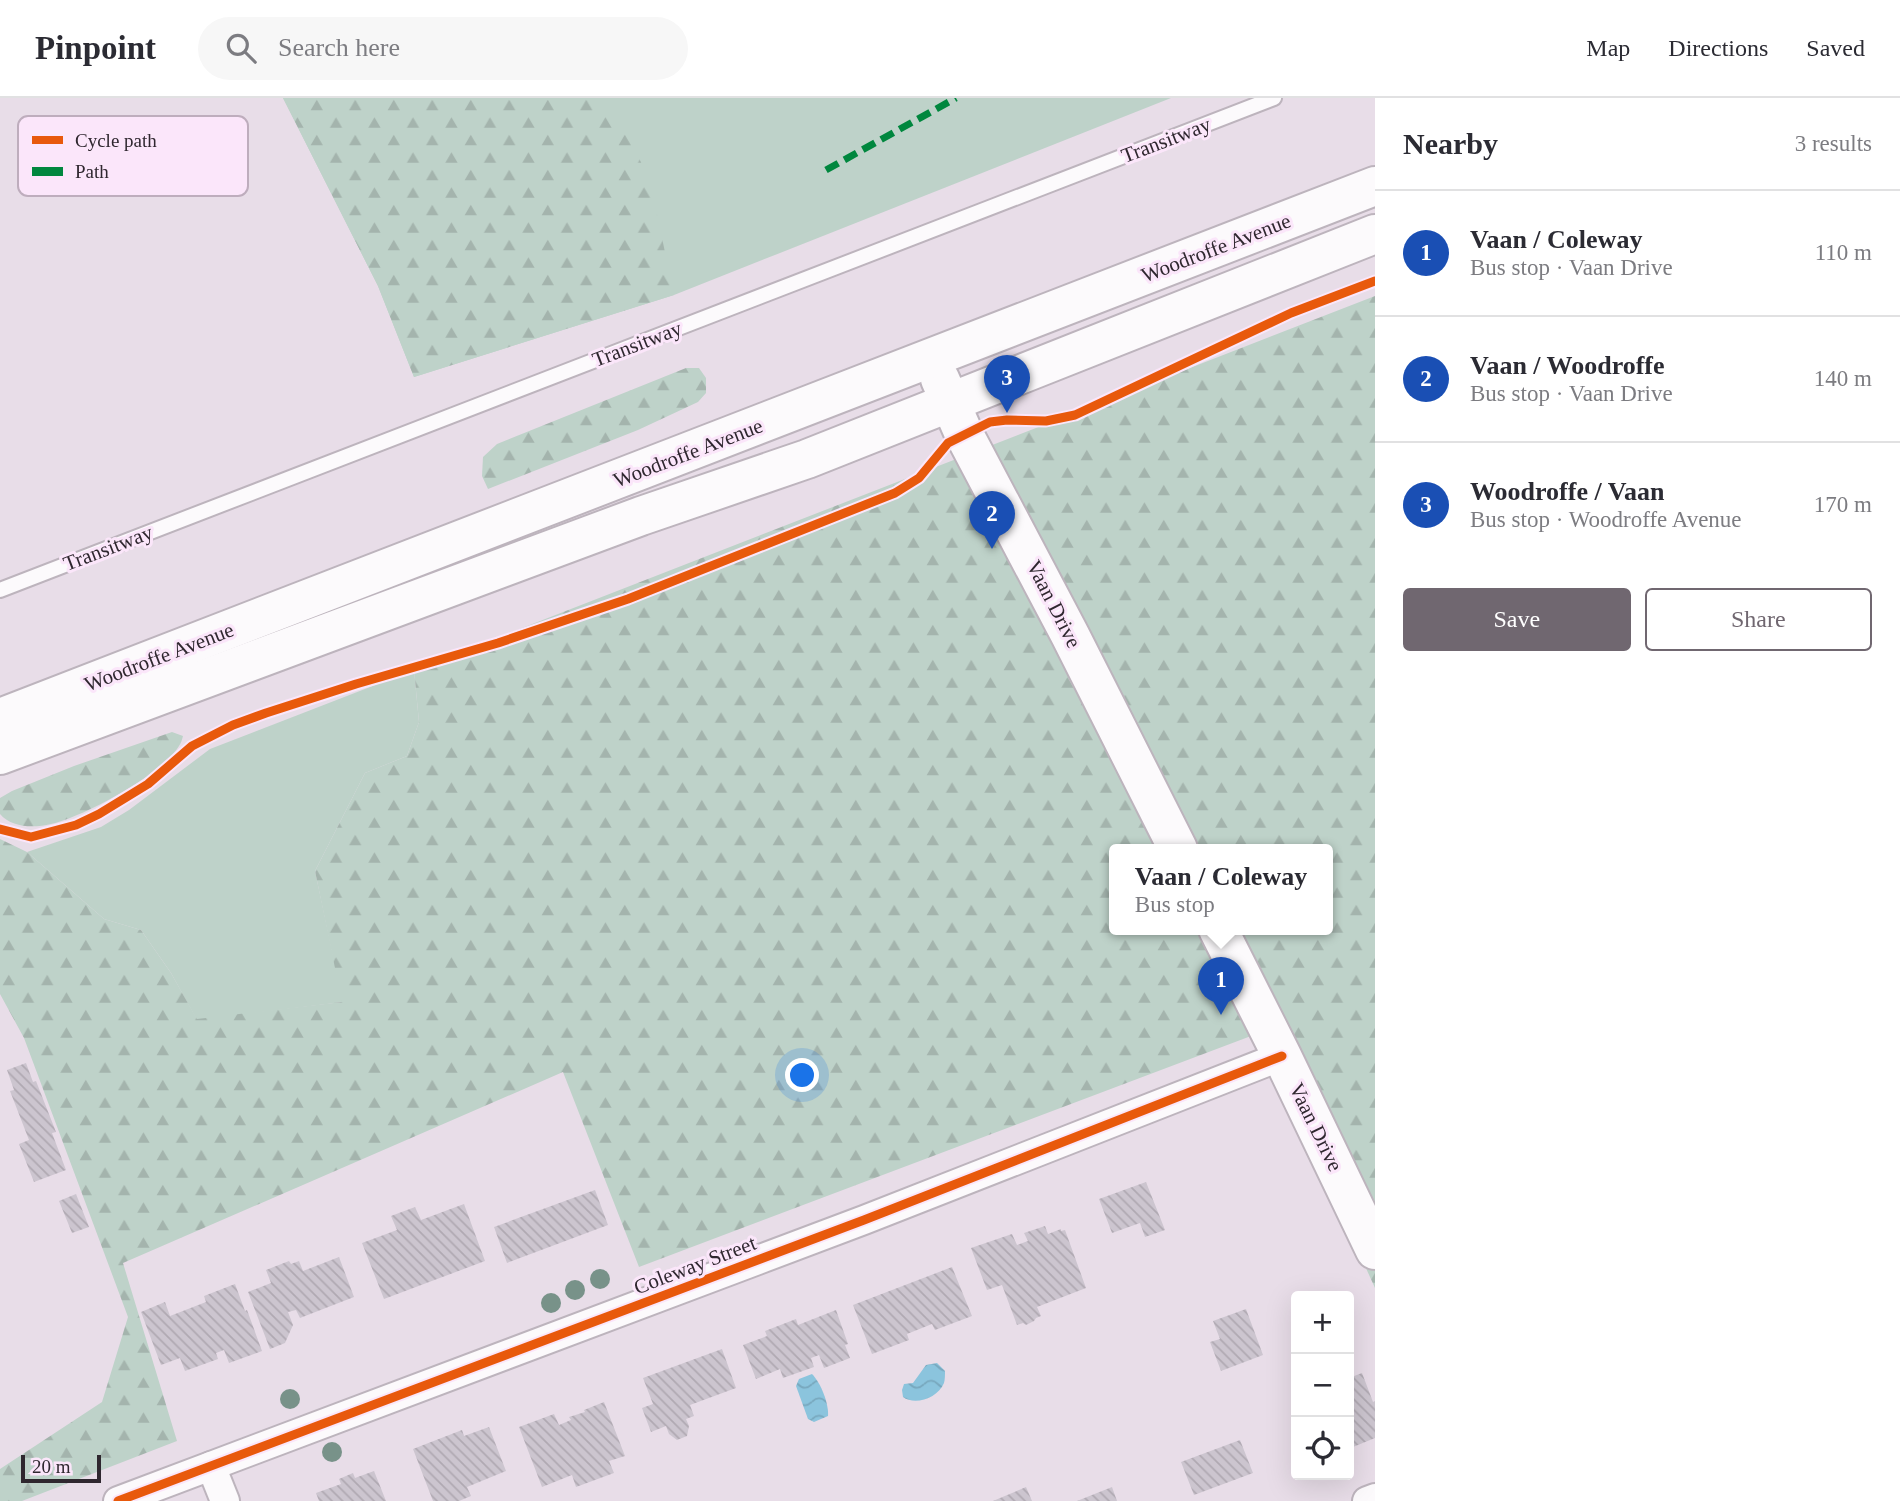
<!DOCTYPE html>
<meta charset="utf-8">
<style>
body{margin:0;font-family:"Times New Roman",serif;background:#f7f7f7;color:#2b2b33}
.controls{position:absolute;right:21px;bottom:21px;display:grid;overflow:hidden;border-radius:7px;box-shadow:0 7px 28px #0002}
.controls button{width:63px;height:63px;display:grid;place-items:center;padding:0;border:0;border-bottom:2px solid #e1e1e2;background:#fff;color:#2b2b33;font:35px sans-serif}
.scale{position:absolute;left:21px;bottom:18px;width:80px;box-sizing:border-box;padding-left:7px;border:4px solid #2f272f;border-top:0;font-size:19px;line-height:24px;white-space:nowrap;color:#2f272f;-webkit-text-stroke:5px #fbe6fa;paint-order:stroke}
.you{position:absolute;left:803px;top:978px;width:24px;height:24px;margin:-18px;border:5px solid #fff;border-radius:50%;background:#1a73e8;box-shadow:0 0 0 10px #1a73e833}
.badge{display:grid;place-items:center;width:46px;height:46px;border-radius:50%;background:#706770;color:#fff;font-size:23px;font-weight:700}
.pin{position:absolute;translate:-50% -58px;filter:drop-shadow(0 2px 4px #0008)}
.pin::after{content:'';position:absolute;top:37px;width:24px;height:21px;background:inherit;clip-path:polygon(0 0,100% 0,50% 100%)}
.popup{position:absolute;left:1109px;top:746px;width:224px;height:91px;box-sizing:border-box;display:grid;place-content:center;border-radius:7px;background:#fff;filter:drop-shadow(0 2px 5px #0005);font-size:23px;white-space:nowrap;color:#7c7c81}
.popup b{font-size:26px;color:#2b2b33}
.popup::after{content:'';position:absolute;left:50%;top:100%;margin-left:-14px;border:14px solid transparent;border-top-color:#fff}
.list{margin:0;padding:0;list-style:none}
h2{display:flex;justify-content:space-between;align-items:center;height:91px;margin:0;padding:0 28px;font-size:30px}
h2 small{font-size:23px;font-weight:400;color:#7c7c81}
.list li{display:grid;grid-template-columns:46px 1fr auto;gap:21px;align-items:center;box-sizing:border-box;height:126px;padding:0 28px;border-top:2px solid #e1e1e2}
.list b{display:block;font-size:26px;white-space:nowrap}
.list p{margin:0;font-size:23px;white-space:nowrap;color:#7c7c81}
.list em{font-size:23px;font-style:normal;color:#7c7c81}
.actions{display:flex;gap:14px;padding:21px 28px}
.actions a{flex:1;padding:16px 0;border:2px solid #706770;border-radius:7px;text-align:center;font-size:24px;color:#706770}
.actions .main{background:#706770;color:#fff}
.icon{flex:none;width:38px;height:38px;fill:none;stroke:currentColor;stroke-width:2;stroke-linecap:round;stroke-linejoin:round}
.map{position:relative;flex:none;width:1375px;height:1403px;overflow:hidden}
header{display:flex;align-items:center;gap:42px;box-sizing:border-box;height:98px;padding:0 35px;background:#fff;border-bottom:2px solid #e1e1e2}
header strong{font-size:33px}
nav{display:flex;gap:38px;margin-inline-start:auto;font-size:24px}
.search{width:490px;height:63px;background:#f7f7f7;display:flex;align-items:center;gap:18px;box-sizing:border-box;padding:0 24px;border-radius:38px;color:#7c7c81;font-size:26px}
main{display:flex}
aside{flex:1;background:#fff}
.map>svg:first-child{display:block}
.green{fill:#bed2c9}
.forest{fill:url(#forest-firs);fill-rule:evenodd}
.water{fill:url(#water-waves)}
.building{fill:url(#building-back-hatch)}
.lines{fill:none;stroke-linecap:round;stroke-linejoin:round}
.lane-casing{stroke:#bdb4bd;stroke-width:18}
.street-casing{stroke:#bdb4bd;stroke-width:32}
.secondary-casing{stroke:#bdb4bd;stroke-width:42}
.lane{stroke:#fcfafc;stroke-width:14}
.street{stroke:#fcfafc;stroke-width:28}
.secondary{stroke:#fcfafc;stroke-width:38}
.quiet{stroke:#00873e;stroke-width:7;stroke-dasharray:14 7;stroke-linecap:butt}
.cycleway-casing{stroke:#fbe6fa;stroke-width:13}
.cycleway{stroke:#e8590c;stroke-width:9}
.tree{fill:#789289}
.labels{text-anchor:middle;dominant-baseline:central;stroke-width:6;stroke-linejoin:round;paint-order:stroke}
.street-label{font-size:21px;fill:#2f272f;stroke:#fbe6fa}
.key{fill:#fbe6fa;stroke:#beadbd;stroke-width:2}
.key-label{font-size:19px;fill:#2f272f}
</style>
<header>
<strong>Pinpoint</strong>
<div class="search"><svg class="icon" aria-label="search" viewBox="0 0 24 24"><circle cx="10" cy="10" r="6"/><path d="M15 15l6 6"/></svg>Search here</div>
<nav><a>Map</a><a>Directions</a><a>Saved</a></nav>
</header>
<main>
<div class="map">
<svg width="1375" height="1403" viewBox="0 0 1375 1403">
<defs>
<pattern id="forest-firs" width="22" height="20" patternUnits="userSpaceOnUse" patternTransform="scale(1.75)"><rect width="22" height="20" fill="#bed2c9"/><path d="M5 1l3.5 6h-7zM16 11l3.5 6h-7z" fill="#a4b4ad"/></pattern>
<pattern id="water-waves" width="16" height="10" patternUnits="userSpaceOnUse" patternTransform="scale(1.75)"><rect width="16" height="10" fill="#8bc4dd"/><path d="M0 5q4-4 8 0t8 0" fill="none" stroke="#78a8be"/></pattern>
<pattern id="building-back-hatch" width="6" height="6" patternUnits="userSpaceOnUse" patternTransform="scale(1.75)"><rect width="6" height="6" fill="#ccc5cf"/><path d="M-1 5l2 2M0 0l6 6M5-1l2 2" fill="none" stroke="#b0a9b2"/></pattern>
</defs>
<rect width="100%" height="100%" fill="#e8dde8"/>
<g class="green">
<path d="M283,0H1171L674,197L414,279L378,188Z"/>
<path d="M414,572L419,624L407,658L365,675L315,773L343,904L197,922L171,875L141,832L104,821L27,754L101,729L129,712L210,651Z"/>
</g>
<g class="forest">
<path d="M283,0H536L540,2L610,0L650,83L674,197L414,279L378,188Z"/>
<path d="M1375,198V1190L1259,935L639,1169L563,974L123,1165L177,1343L22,1403H0V1371L102,1304L128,1219L24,940L0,896V741L27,754L104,821L141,832L171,875L197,921L342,904L315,773L365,675L407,658L419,624L414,572ZM1114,751H1328V831H1114Z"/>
<path d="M686,270H699L706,280V295L698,304L638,332L488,391L482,378L483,359L497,346Z"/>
<path d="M172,634L183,638C182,642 181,645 179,648C162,677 83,719 51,726C34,730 12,730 0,716V700L12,693L74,668Z"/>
</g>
<g class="water">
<path d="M937,1265L945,1273C945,1276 945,1282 944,1285C938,1300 915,1308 903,1299L902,1292L904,1286L913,1285L926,1267Z"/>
<path d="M812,1276C821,1285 829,1306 828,1318L814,1324L808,1321L796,1288L799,1281Z"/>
</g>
<g class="building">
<path d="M26,965L33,984L36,983L56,1034L52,1035L66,1072L34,1084L19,1046L29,1042L10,993L14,992L7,972Z"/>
<path d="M1146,1084L1165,1132L1145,1139L1140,1125L1112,1135L1099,1101Z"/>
<path d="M595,1092L608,1127L507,1165L494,1129Z"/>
<path d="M76,1096L89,1129L72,1135L59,1103Z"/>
<path d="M464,1106L485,1163L384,1201L362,1145L397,1132L391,1118L415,1109L421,1122Z"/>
<path d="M1045,1128L1048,1136L1061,1131V1133L1065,1132L1086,1190L1037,1209L1041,1218L1036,1220L1034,1223L1026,1227L1023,1225L1017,1227L1002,1187L987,1192L971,1150L1012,1136L1017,1147L1028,1143L1024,1135Z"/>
<path d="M339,1159L354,1199L300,1220L296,1212L288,1214L293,1227L285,1245L270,1251L248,1194L271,1185L266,1172L289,1163L291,1166L299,1163L303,1173Z"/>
<path d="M952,1169L972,1218L935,1232L932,1226L907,1236L909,1242L872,1256L853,1207Z"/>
<path d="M235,1186L245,1213L247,1212L262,1253L229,1265L224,1252L216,1255L218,1261L185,1273L180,1260L161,1267L141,1214L165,1204L170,1218L206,1204L204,1198Z"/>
<path d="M1246,1211L1263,1257L1221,1273L1210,1244L1220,1241L1213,1223Z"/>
<path d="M836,1212L848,1246L845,1247L850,1260L824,1270L819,1257L811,1260L814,1269L783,1280L780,1271L756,1281L743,1247L767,1238L765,1233L796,1221L798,1227Z"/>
<path d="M722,1251L736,1290L690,1307L694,1318L686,1321L689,1328L687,1338L677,1342L669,1336L666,1328L651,1334L642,1310L653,1306L643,1280Z"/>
<path d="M1362,1275L1373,1304L1375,1303V1340L1353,1349L1351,1344L1349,1345V1280Z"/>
<path d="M604,1304L625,1358L609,1363L614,1375L576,1389L572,1377L542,1389L519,1329L554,1316L559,1327L571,1322L569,1319L585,1314L584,1312Z"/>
<path d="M489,1329L506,1373L467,1389L471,1398L459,1403H433L413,1351L462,1332L464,1338Z"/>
<path d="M1240,1342L1253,1375L1194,1397L1181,1364Z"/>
<path d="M374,1373L386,1403H319L316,1395L341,1386L339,1381L353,1375L355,1380Z"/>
<path d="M1026,1389L1032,1403H993Z"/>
<path d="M1112,1389L1117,1403H1077Z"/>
</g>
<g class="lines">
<defs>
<path id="lane" d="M0,492L1274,0"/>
<g id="street">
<path d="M211,1368L225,1403"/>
<path d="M118,1403L864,1122L1282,958"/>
<path d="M1367,1403L1375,1400"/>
</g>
<g id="secondary">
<path d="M940,281L964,336L1070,537L1178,751"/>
<path d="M0,620L1375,88"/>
<path d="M0,657L641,418L807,361L1375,136"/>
<path d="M1218,831L1282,958L1375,1152"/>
</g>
</defs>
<use href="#lane" class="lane-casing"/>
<use href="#street" class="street-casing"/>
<use href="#secondary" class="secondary-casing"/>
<use href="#lane" class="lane"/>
<use href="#street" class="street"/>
<use href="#secondary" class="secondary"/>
<path class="quiet" d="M826,72L956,0"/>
<defs>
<g id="cycleway">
<path d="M0,731L31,739L76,727L99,716L148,686L192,648L233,627L266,615L356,586L498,545L628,501L895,395L919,380L948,345L990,324L1007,322L1046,323L1075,317L1291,215L1375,183"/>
<path d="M118,1403L864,1122L1282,958"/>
</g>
</defs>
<use href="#cycleway" class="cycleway-casing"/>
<use href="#cycleway" class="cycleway"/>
</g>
<g class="tree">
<circle cx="600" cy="1181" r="10"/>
<circle cx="575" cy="1192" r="10"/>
<circle cx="551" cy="1205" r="10"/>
<circle cx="290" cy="1301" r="10"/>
<circle cx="332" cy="1354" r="10"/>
</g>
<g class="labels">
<g class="street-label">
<text transform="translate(1166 42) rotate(-21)">Transitway</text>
<text transform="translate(1216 150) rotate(-21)">Woodroffe Avenue</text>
<text transform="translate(637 246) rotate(-21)">Transitway</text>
<text transform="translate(688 355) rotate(-21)">Woodroffe Avenue</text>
<text transform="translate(108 450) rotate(-21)">Transitway</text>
<text transform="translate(1054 506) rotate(63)">Vaan Drive</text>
<text transform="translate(159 559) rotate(-21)">Woodroffe Avenue</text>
<text transform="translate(1316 1029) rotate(64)">Vaan Drive</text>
<text transform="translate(695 1167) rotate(-21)">Coleway Street</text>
</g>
</g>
<rect x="18" y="18" width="230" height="80" rx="10" class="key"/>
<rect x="32" y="38" width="31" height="8" fill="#e8590c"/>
<rect x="32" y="69" width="31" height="9" fill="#00873e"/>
<g class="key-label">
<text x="75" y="49">Cycle path</text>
<text x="75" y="80">Path</text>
</g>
</svg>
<div class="controls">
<button>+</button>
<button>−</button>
<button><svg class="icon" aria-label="locate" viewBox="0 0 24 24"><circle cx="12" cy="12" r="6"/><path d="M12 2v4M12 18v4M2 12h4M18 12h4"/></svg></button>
</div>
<div class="scale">20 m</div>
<div class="you"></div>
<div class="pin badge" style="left:1221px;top:917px;background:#1a4fb4">1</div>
<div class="popup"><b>Vaan / Coleway</b>Bus stop</div>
<div class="pin badge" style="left:992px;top:451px;background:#1a4fb4">2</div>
<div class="pin badge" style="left:1007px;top:315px;background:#1a4fb4">3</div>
</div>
<aside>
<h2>Nearby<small>3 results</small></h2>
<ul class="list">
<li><span class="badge" style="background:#1a4fb4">1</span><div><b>Vaan / Coleway</b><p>Bus stop · Vaan Drive</p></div><em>110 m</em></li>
<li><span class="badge" style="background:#1a4fb4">2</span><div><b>Vaan / Woodroffe</b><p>Bus stop · Vaan Drive</p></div><em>140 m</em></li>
<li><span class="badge" style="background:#1a4fb4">3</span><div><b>Woodroffe / Vaan</b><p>Bus stop · Woodroffe Avenue</p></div><em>170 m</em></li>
</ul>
<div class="actions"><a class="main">Save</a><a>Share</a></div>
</aside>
</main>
